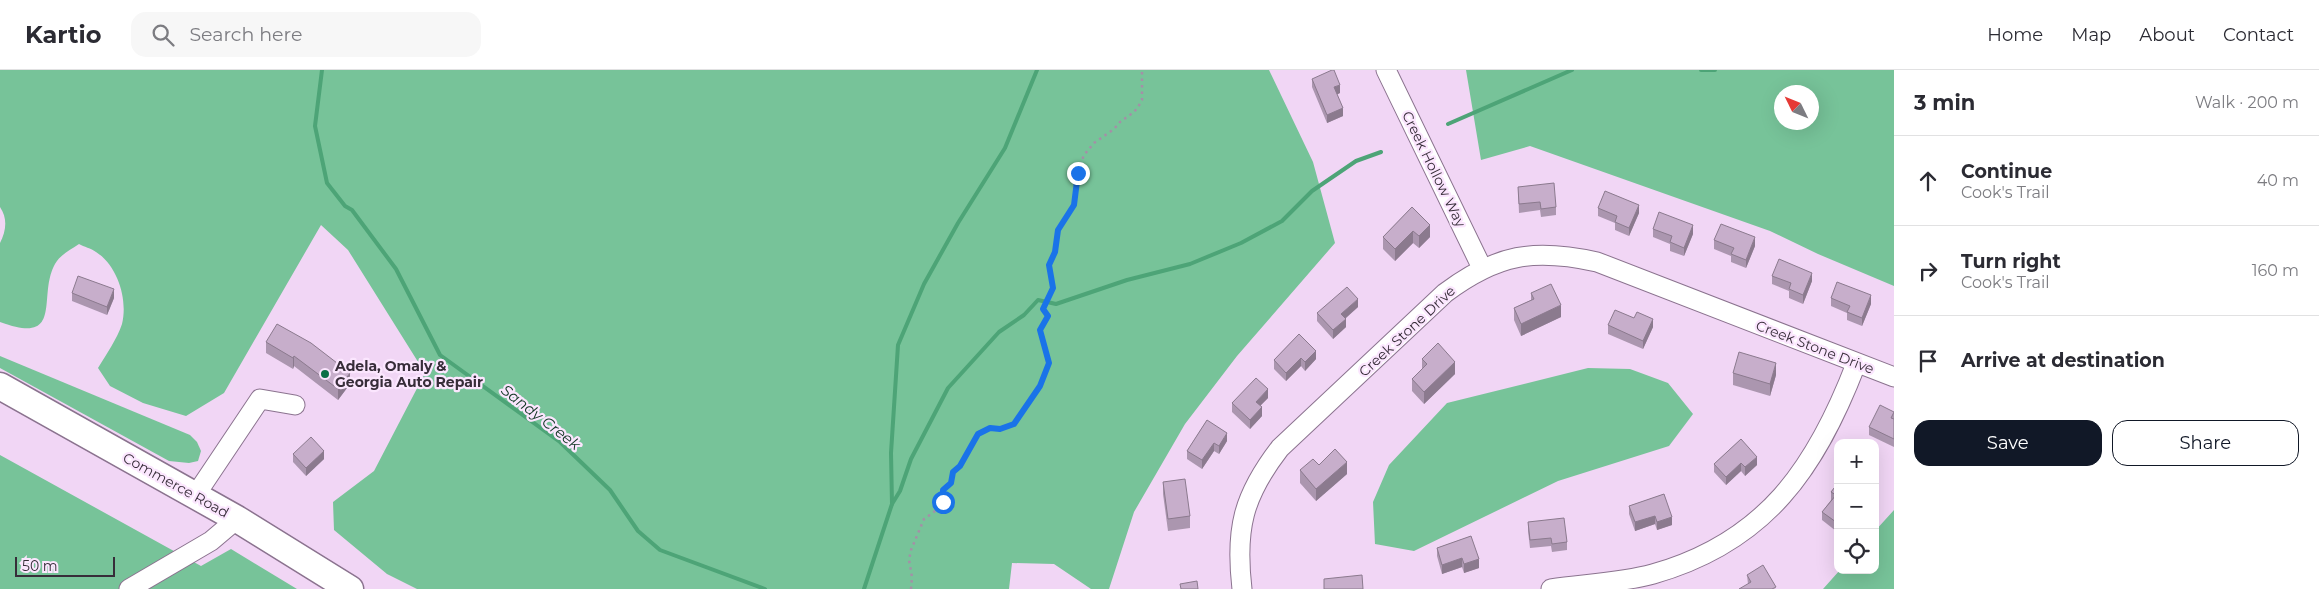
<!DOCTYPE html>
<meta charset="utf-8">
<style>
body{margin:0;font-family:Montserrat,sans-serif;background:#f7f7f7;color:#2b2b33}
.controls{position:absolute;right:15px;bottom:15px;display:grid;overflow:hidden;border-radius:10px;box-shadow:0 5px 20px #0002}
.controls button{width:45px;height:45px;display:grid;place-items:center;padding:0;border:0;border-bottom:1px solid #e1e1e2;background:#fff;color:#2b2b33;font:25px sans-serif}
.compass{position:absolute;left:1774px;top:15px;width:45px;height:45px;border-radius:50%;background:#fff;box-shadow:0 5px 20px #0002;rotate:313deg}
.scale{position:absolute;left:15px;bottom:12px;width:100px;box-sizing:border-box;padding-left:5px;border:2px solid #372d39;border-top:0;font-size:14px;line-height:18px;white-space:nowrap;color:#372d39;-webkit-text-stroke:4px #fbe6fe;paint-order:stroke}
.stop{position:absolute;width:15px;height:15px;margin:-11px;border:4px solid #1a73e8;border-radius:50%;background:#fff}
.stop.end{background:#1a73e8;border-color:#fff;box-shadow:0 1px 5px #0008}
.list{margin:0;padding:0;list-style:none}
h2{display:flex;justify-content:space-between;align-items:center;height:65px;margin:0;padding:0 20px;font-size:21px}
h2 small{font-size:16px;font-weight:400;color:#7c7c81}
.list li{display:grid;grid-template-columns:32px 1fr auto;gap:15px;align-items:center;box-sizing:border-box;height:90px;padding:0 20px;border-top:1px solid #e1e1e2}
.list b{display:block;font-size:19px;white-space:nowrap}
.list p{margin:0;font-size:16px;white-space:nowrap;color:#7c7c81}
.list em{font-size:16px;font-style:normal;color:#7c7c81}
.actions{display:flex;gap:10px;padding:15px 20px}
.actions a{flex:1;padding:11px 0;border:1px solid #111827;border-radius:15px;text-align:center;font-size:18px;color:#111827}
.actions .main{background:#111827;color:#fff}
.icon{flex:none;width:28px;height:28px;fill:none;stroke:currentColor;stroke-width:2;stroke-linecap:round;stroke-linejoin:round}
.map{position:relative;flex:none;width:1894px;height:519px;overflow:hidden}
header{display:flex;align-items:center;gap:30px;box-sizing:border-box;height:70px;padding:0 25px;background:#fff;border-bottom:1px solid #e1e1e2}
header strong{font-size:24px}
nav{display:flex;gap:28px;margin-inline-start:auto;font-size:18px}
.search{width:350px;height:45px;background:#f7f7f7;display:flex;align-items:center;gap:12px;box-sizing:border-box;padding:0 18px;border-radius:15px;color:#7c7c81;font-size:19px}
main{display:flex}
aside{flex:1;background:#fff}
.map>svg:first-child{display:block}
.green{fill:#77c399;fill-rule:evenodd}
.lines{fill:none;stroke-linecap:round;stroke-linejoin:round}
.stream{stroke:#4da477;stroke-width:4}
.minor-casing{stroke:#8b738f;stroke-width:21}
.highway-casing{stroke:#8b738f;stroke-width:29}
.path{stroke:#a490a7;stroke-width:2.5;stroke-dasharray:2.5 4;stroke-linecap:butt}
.minor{stroke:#fff;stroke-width:19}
.highway{stroke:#fff;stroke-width:26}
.wall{fill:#ab96af}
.shaded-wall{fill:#8b7a8e}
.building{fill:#c7aecb;stroke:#8b7a8e}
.route{stroke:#1a73e8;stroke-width:6}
.poi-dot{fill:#0b7047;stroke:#fbe6fe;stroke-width:2}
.labels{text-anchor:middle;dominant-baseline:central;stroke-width:4.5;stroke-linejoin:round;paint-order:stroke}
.street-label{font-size:14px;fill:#372d39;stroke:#fbe6fe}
.poi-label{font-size:14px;font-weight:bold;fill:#372d39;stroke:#fbe6fe;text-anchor:start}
.water-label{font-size:15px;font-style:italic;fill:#103623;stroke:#fbe6fe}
</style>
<header>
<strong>Kartio</strong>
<div class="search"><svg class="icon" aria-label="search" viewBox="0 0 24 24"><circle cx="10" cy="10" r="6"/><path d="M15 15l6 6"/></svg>Search here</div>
<nav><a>Home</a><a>Map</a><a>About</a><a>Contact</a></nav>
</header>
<main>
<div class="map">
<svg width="1894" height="519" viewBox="0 0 1894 519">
<rect width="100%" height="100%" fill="#f1d6f5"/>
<g class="green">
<path d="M0,0H1269L1313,92L1335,173L1237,286L1185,354L1134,442L1109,519H1091L1054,494L1012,493L1009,519H417L387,504L334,460L333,432L374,401L425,303L348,180L321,155L224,323L186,346L143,333L110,316L98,298C106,285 117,269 122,254C128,230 118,196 96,182C91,178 84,177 79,174C70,180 60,185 55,194C37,226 65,276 0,252V173C6,161 8,149 0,137Z"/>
<path d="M1466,0H1894V216L1818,184L1770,161L1530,76L1481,90ZM1812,22V52H1782V22Z"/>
<path d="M0,286L190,365L197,372L201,381L198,391L189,393L169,391L0,298Z"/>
<path d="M1588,298L1630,299L1668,313L1693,344L1669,376L1558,411L1414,481L1375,474L1373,432L1389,395L1447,333Z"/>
<path d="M0,385L201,496L231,479L297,519H0Z"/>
<path d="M1894,440V519H1823L1840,500H1875V461Z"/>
</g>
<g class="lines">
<g class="stream">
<path d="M322,0L315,56L327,113L345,136L352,140L396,199L440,285L560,372L610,420L638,461L660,480L765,519"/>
<path d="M1701,0H1715"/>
<path d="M1448,54L1572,0"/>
<path d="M892,434L891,383L898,275L924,214L958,153L1005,78L1037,0"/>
<path d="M864,519L892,434L900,421L911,389L948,318L999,262L1024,245L1038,230L1056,234L1127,210L1190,194L1241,173L1282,151L1312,121L1356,91L1381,82"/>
</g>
<defs>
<g id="minor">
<path d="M1386,0L1482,198"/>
<path d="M195,426L260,329L295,335"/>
<path d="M129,519L211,471L237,449"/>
<path d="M1242,519C1235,459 1243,426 1280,378L1445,223C1497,184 1534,178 1597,192L1894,307"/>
<path d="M1551,519C1584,514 1620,513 1653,504C1766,472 1816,398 1856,294"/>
</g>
<path id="highway" d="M0,316L237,449L350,519"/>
</defs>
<use href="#minor" class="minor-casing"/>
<use href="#highway" class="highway-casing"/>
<path class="path" d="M911,519L912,507L909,490L911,480L924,449L942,436L943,420L951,413L953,402L960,396L978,364L990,358L1000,359L1014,354L1040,316L1049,293L1040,260L1048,246L1043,239L1053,218L1049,195L1055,181L1058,160L1074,135L1080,95L1084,85L1094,73L1114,59L1120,52L1134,42L1138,37L1142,30V0"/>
<use href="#minor" class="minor"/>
<use href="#highway" class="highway"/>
</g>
<g class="wall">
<path d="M1312,9L1340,23L1337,24L1343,46L1327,53L1312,17Z"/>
<path d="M1518,117L1556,137V145L1541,147L1540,140L1519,143Z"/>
<path d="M1412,137L1430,167L1419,178L1413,173L1395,191L1383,179V167Z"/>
<path d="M1598,138L1639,143L1629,166L1615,160V153L1598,146Z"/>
<path d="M1653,159L1693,164L1684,186L1670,181V174L1653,167Z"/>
<path d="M1714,170L1755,176L1746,198L1731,192V186L1714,179Z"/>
<path d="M1772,206L1812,211L1803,234L1789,228V221L1772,214Z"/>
<path d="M72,223L114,228L107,245L72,231Z"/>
<path d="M1531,223L1561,247L1521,266L1514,250V238L1531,230Z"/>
<path d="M1831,228L1871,234L1862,256L1847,250V243L1831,236Z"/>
<path d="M1358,237L1345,249L1346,257L1333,269L1317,251V243Z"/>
<path d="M1608,255L1653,257L1643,279L1608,264Z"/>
<path d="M1299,264L1316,289L1305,301L1301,296L1286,311L1274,299V290Z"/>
<path d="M266,272L311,273L350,314L338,330L294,296L293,299L266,283Z"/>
<path d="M1422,289L1455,304L1424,334L1412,321V309L1422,300Z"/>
<path d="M1733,303L1776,305L1770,326L1733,315Z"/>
<path d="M1268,328L1260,336L1262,346L1250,359L1232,342V333Z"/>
<path d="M1894,342V377L1869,365V357Z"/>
<path d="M1207,350L1227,371L1219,384L1214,381L1202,399L1187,389V381Z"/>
<path d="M1741,369L1757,395L1745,406L1741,401L1726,415L1714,402V394Z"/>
<path d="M293,384L324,389L306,406L293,392Z"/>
<path d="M1319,395L1347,404L1316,431L1300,413V400Z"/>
<path d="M1163,412L1190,446V458L1168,461L1163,424Z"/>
<path d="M1838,413L1836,461L1822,450V442L1831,430V422Z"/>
<path d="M1664,424L1672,455L1657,460L1655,454L1635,461L1629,444V436Z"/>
<path d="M1528,452L1567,472V480L1552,482L1551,476L1530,478L1528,461Z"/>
<path d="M1471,466L1479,498L1464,503L1462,497L1442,504L1437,486V478Z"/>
<path d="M1747,505L1776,519L1748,514Z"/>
</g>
<g class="shaded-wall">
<path d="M1340,15V23L1334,26V17Z"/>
<path d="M1343,38V46L1327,53V45Z"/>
<path d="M1639,135V143L1629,166V158Z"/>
<path d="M1430,155V167L1419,178V166Z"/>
<path d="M1693,155V164L1684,186V178Z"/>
<path d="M1413,161V173L1395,191V179Z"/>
<path d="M1755,167V176L1746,198V190Z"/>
<path d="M1812,203V211L1803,234V225Z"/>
<path d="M114,219V228L107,245V237Z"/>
<path d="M1871,225V234L1862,256V248Z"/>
<path d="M1358,229V237L1341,252V244Z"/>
<path d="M1561,235V247L1521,266V254Z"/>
<path d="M1346,249V257L1333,269V260Z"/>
<path d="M1653,249V257L1643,279V271Z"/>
<path d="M1316,281V289L1305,301V292Z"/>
<path d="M294,286V296L293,299V288Z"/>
<path d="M1301,288V296L1286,311V303Z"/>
<path d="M1455,292V304L1424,334V322Z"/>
<path d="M1776,293V305L1770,326V314Z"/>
<path d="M350,303V314L338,330V319Z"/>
<path d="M1268,319V328L1256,340V332Z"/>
<path d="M1262,337V346L1250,359V350Z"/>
<path d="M1227,363V371L1219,384V376Z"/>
<path d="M1214,373V381L1202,399V390Z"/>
<path d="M324,381V389L306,406V398Z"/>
<path d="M1757,387V395L1745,406V397Z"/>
<path d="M1347,392V404L1316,431V419Z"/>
<path d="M1741,393V401L1726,415V407Z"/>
<path d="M1655,446V454L1635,461V452Z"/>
<path d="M1672,447V455L1657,460V452Z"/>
<path d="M1838,450V458L1836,461V452Z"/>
<path d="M1462,488V497L1442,504V495Z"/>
<path d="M1479,489V498L1464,503V494Z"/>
</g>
<g class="building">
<path d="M1332,0H1334L1340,15L1334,17L1343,38L1327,45L1312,9Z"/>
<path d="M1554,113L1556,137L1541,139L1540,132L1519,134L1518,117Z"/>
<path d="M1605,121L1639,135L1629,158L1615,152L1617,146L1598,138Z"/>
<path d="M1412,137L1430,155L1419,166L1413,161L1395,179L1383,167Z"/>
<path d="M1659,142L1693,155L1684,178L1670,172L1672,166L1653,159Z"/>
<path d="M1721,154L1755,167L1746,190L1731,184L1734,178L1714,170Z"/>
<path d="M1779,189L1812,203L1803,225L1789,219L1791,213L1772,206Z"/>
<path d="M78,206L114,219L107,237L72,223Z"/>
<path d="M1837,212L1871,225L1862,248L1847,242L1850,236L1831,228Z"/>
<path d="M1551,214L1561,235L1521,254L1514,238L1534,229L1531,223Z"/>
<path d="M1347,217L1358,229L1341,244L1346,249L1333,260L1317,243Z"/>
<path d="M1615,240L1634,248L1637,242L1653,249L1643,271L1608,255Z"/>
<path d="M277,254L311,273L350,303L338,319L294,286L293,288L266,272Z"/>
<path d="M1299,264L1316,281L1305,292L1301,288L1286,303L1274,290Z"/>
<path d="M1438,273L1455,292L1424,322L1412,309L1427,294L1422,289Z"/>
<path d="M1739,282L1776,293L1770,314L1733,303Z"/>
<path d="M1256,308L1268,319L1256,332L1262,337L1250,350L1232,333Z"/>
<path d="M1880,335L1894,342L1891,348L1894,349V369L1869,357Z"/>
<path d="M1207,350L1227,363L1219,376L1214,373L1202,390L1187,381Z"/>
<path d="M311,367L324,381L306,398L293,384Z"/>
<path d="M1741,369L1757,387L1745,397L1741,393L1726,407L1714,394Z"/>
<path d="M1335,379L1347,392L1316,419L1300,400L1313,389L1319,395Z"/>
<path d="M1185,409L1190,446L1168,449L1163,412Z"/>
<path d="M1838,413V450L1836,452L1822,442L1836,425L1831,422Z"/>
<path d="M1664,424L1672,447L1657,452L1655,446L1635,452L1629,436Z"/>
<path d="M1564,448L1567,472L1552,474L1551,468L1530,470L1528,452Z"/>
<path d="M1471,466L1479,489L1464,494L1462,488L1442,495L1437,478Z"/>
<path d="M1763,495L1776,517L1772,519H1739L1751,512L1747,505Z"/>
<path d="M1362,505L1363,519H1324V509Z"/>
<path d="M1197,511L1198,519H1181L1180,514Z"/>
</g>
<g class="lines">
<path class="route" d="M943,432V420L951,413L953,402L960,396L978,364L990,358L1000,359L1014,354L1040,316L1049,293L1040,260L1048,246L1043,239L1053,218L1049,195L1055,182L1058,160L1074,135L1078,103"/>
</g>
<circle class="poi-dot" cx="325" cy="304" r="5"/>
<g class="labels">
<g class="street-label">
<text transform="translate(1434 99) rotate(64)">Creek Hollow Way</text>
<text transform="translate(1407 261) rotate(-43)">Creek Stone Drive</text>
<text transform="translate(1815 277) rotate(21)">Creek Stone Drive</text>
<text transform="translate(176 415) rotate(29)">Commerce Road</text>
</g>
<g class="poi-label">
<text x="335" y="296">Adela, Omaly &amp;<tspan x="335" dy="16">Georgia Auto Repair</tspan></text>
</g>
<g class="water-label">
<text transform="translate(541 347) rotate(38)">Sandy Creek</text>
</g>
</g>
</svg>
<div class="controls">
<button>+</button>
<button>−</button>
<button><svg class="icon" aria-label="locate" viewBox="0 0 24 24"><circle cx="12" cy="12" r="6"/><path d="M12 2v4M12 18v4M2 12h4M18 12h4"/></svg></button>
</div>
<svg class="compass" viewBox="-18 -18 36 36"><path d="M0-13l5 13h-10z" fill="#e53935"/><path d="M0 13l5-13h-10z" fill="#7c7c81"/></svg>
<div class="scale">50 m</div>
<div class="stop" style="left:943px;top:432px"></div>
<div class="stop end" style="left:1078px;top:103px"></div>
</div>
<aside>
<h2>3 min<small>Walk · 200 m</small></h2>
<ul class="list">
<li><svg class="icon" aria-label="ahead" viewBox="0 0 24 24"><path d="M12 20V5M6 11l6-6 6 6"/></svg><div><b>Continue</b><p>Cook's Trail</p></div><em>40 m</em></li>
<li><svg class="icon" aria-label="right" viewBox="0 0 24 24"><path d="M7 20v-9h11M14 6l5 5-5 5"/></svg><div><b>Turn right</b><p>Cook's Trail</p></div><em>160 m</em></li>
<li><svg class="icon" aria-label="arrive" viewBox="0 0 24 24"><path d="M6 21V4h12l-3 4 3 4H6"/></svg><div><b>Arrive at destination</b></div></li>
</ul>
<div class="actions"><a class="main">Save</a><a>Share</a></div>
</aside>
</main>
